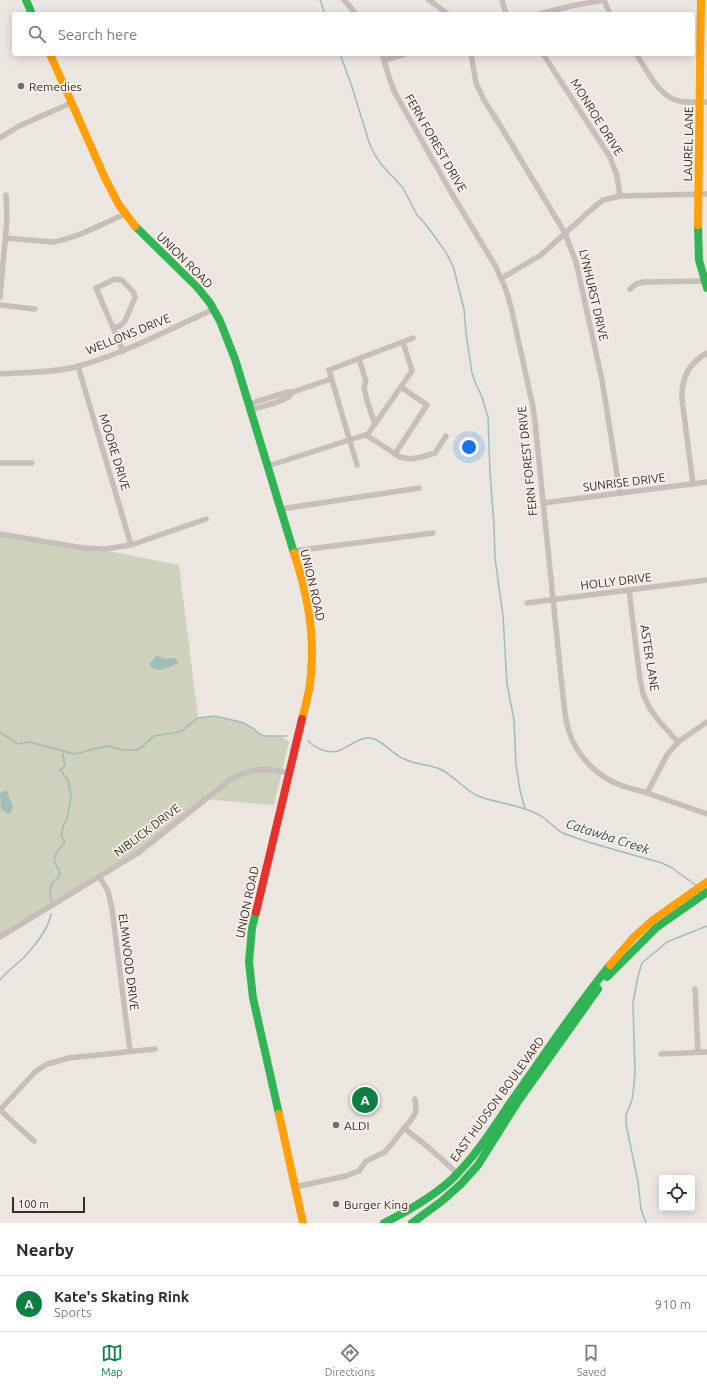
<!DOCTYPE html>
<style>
body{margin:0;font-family:Ubuntu,sans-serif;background:#f7f7f7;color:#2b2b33}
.controls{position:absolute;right:12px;bottom:12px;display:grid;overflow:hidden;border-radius:4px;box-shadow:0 2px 10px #0003}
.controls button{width:36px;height:36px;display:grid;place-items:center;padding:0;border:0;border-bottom:1px solid #e1e1e2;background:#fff;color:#2b2b33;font:20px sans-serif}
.scale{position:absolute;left:12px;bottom:10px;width:73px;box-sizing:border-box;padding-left:4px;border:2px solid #362c28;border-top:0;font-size:11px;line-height:14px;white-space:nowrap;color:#362c28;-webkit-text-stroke:3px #f9f0e9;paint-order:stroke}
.you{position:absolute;left:469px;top:447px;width:14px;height:14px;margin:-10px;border:3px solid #fff;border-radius:50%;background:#1a73e8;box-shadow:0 0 0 6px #1a73e833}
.badge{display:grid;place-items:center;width:26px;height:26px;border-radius:50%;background:#0b8043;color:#fff;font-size:13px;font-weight:700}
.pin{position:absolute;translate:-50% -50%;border:2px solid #fff;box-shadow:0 1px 4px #0006}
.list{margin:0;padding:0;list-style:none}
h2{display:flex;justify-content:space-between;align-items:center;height:52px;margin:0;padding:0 16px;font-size:17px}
h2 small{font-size:13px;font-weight:400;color:#7c7c81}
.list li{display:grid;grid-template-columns:26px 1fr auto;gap:12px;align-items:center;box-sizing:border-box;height:56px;padding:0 16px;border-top:1px solid #e1e1e2}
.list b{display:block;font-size:15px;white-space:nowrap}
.list p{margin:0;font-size:13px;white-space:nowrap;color:#7c7c81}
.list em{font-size:13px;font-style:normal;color:#7c7c81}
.icon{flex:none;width:22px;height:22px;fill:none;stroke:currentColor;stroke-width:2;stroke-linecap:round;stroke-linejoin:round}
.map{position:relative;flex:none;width:707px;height:1223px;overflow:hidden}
.search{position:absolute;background:#fff;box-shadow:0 2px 10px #0003;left:12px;right:12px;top:12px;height:44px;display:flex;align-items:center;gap:10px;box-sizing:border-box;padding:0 14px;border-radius:4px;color:#7c7c81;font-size:15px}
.sheet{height:108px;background:#fff}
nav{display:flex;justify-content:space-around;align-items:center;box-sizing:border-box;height:56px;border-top:1px solid #e1e1e2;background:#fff;font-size:11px;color:#7c7c81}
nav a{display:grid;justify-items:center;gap:2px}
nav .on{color:#0b8043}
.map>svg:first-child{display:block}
.green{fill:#ced1bc}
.water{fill:#9ebdbb}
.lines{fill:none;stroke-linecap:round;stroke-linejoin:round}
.stream{stroke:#9ebdbb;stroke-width:1.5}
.street{stroke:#c5beba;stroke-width:5.5}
.fast{stroke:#30b455;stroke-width:8}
.slow{stroke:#ff9f0a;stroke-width:8}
.jam{stroke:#e5322d;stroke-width:8}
.poi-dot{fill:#766d69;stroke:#f9f0e9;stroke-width:1.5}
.labels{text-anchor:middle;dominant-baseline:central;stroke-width:3.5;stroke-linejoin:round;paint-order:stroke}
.poi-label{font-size:12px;fill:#362c28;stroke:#f9f0e9;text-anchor:start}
.street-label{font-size:12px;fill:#362c28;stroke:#f9f0e9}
.water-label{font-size:13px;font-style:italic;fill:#205555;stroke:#f9f0e9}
</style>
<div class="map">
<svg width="707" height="1223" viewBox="0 0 707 1223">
<rect width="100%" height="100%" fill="#ece6e1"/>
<path class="green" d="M0,536L108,551L179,565L198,718C203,717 209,716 214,716C221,716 238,720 245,723C251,727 256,733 263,735C277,739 275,731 289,742L274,805L203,799L137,852L0,934Z"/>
<g class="water">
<path d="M157,656L165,659L174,658L177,660L178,663C169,667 157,675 150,665V663Z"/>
<path d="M5,790L8,792L9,798L13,806L10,814L7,813L1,809L0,794Z"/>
</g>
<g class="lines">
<g class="stream">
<path d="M320,0L325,14"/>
<path d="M340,54L351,84L370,145L375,155L381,164L403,188L417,215L427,226L445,251L453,266L464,309L466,333L472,373L475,382L482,397L488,417L490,473L494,525L495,558L503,616L507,684L514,720L516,764L520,790L525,809"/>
<path d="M0,732L18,744L30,742L74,754L84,752L93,749L108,746L123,750H136L142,747L154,736L174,733L182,731L198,718L215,716L244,723L254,729L258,733L264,736H287"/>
<path d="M308,741C315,748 328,754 338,751C352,746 364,731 380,742C388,747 395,755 404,759C416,765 430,764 442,770C455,777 463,788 476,795C491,802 509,803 525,809C531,811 539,814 544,818C551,823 556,830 563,833C595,846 629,853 662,863L672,868L697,886"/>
<path d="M51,902C50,895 49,887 54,881C56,879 59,877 60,874C60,870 58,868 56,865C50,856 61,848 65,842L61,836L64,823L67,820L71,796L68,780L60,770L65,766L63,755V751"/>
<path d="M0,980C8,970 19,963 27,954C37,943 48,929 51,914"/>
<path d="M646,1223L641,1209L638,1182L626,1124V1115L632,1100L634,1085L635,1072L633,1003L638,976L642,963L667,942L707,926"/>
</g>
<g class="street">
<path d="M344,0L356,14"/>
<path d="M429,0L448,14"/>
<path d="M502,0L506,14"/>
<path d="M604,0L610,14"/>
<path d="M539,14L571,6L604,0"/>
<path d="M382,54L390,80L395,93L452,194L496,267L506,290L511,307L533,407L535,422L562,687C564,702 564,717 569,732C577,756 598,778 623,786C631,789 639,790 647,793C667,800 687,807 707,814"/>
<path d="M471,54L476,83L484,100L500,125L565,233L576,262L602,380L620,493"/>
<path d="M543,54L610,157L617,176L620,196"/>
<path d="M636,54C647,70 659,97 679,101C688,103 698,102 707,102"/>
<path d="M385,60L405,54"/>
<path d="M0,138L19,126L71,103"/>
<path d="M6,238L53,242C78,238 102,224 125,214"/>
<path d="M502,278L541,255L592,209L603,200L620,196L707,194"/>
<path d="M630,289L636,284L644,282L707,281"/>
<path d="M0,297L7,220L6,195"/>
<path d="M0,305L35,309"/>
<path d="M113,328L120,326L125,321L135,298L134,293L122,280L115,279L96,288L123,351"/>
<path d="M359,359L366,381L364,387L367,401L375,424"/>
<path d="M78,366L131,545"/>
<path d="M0,374C24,372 56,373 79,366C126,353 170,329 214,309"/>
<path d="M249,404L288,392H293L331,379"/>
<path d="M251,410C262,406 287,402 293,392"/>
<path d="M366,435L400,457L410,459L422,457L435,453L446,436"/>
<path d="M395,454L427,405L401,387"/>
<path d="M0,463H32"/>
<path d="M357,465L329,370L413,338"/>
<path d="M268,466L368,434L412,371L403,342"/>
<path d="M693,484L682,399C681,379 689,363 707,353"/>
<path d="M543,503L707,482"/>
<path d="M281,509L419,488"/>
<path d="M0,534L83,548L105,549L131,545L206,519"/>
<path d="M294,551L433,533"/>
<path d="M629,590L640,679L643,694L650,709L659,721L678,742"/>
<path d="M527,603L707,580"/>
<path d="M647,793L667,755L678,742L707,722"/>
<path d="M100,878L108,891L112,909L130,1051"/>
<path d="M0,937L138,853L231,779C253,768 266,767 289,773"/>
<path d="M695,989L698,1052"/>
<path d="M661,1054L707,1052"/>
<path d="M0,1110L35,1072L47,1064L69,1058L155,1049"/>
<path d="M0,1110L34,1141"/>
<path d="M404,1128L428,1147L458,1174"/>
<path d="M295,1187L346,1176L359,1171L366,1161L385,1152L411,1120L416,1112L415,1099"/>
</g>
<g class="fast">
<path d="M26,0L32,14"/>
<path d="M698,225L699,260L707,288"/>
<path d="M135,226L197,287L210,303L220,321L235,359L294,553"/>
<path d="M256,912L252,928L249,962L253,998L279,1114"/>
<path d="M607,977L657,927L707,892"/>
<path d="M384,1223C408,1211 431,1198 451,1180C474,1158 492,1130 510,1103C543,1057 574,1009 610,965"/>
<path d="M412,1223L442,1201L461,1184L478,1165L517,1103L598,989"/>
</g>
<g class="slow">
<path d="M50,54L105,178L119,205L135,226"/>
<path d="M698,225L701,0"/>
<path d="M294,553C307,593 315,632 311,674C310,689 306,705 302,719"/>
<path d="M610,965L633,938L653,920L707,882"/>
<path d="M279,1114L303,1223"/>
</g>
<path class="jam" d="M256,912L302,719"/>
</g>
<g class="poi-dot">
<circle cx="21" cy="86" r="4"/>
<circle cx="336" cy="1125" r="4"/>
<circle cx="336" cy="1204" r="4"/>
</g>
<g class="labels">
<g class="poi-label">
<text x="29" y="86">Remedies</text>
<text x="344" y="1125">ALDI</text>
<text x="344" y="1204">Burger King</text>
</g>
<g class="street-label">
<text transform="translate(597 117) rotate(58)">MONROE DRIVE</text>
<text transform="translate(436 143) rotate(60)">FERN FOREST DRIVE</text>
<text transform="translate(688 144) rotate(-89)">LAUREL LANE</text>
<text transform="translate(185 260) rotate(45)">UNION ROAD</text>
<text transform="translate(594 295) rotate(77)">LYNHURST DRIVE</text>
<text transform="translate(128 334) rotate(-22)">WELLONS DRIVE</text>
<text transform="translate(115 452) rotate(73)">MOORE DRIVE</text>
<text transform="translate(527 461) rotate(-96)">FERN FOREST DRIVE</text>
<text transform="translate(624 482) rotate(-7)">SUNRISE DRIVE</text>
<text transform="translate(616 581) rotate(-7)">HOLLY DRIVE</text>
<text transform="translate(313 585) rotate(77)">UNION ROAD</text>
<text transform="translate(650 658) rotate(81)">ASTER LANE</text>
<text transform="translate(147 830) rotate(-37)">NIBLICK DRIVE</text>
<text transform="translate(247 902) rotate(-78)">UNION ROAD</text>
<text transform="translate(129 962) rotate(83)">ELMWOOD DRIVE</text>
<text transform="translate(497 1099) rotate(-54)">EAST HUDSON BOULEVARD</text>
</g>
<g class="water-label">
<text transform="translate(608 836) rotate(18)">Catawba Creek</text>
</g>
</g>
</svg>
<div class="controls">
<button><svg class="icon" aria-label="locate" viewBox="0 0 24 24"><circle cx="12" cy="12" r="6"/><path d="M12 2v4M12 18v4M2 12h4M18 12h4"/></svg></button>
</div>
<div class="scale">100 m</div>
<div class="you"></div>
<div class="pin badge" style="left:365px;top:1100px">A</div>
<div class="search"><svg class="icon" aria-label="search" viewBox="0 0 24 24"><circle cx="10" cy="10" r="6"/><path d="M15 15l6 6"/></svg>Search here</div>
</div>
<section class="sheet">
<h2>Nearby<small></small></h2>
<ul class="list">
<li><span class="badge">A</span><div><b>Kate's Skating Rink</b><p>Sports</p></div><em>910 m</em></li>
</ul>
</section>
<nav>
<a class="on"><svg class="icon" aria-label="map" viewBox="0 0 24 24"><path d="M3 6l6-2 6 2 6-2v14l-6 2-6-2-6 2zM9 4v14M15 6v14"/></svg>Map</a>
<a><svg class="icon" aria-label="directions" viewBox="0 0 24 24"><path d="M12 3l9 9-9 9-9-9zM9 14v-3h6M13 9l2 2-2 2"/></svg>Directions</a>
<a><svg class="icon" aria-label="saved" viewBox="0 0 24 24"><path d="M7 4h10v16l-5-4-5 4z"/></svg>Saved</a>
</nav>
